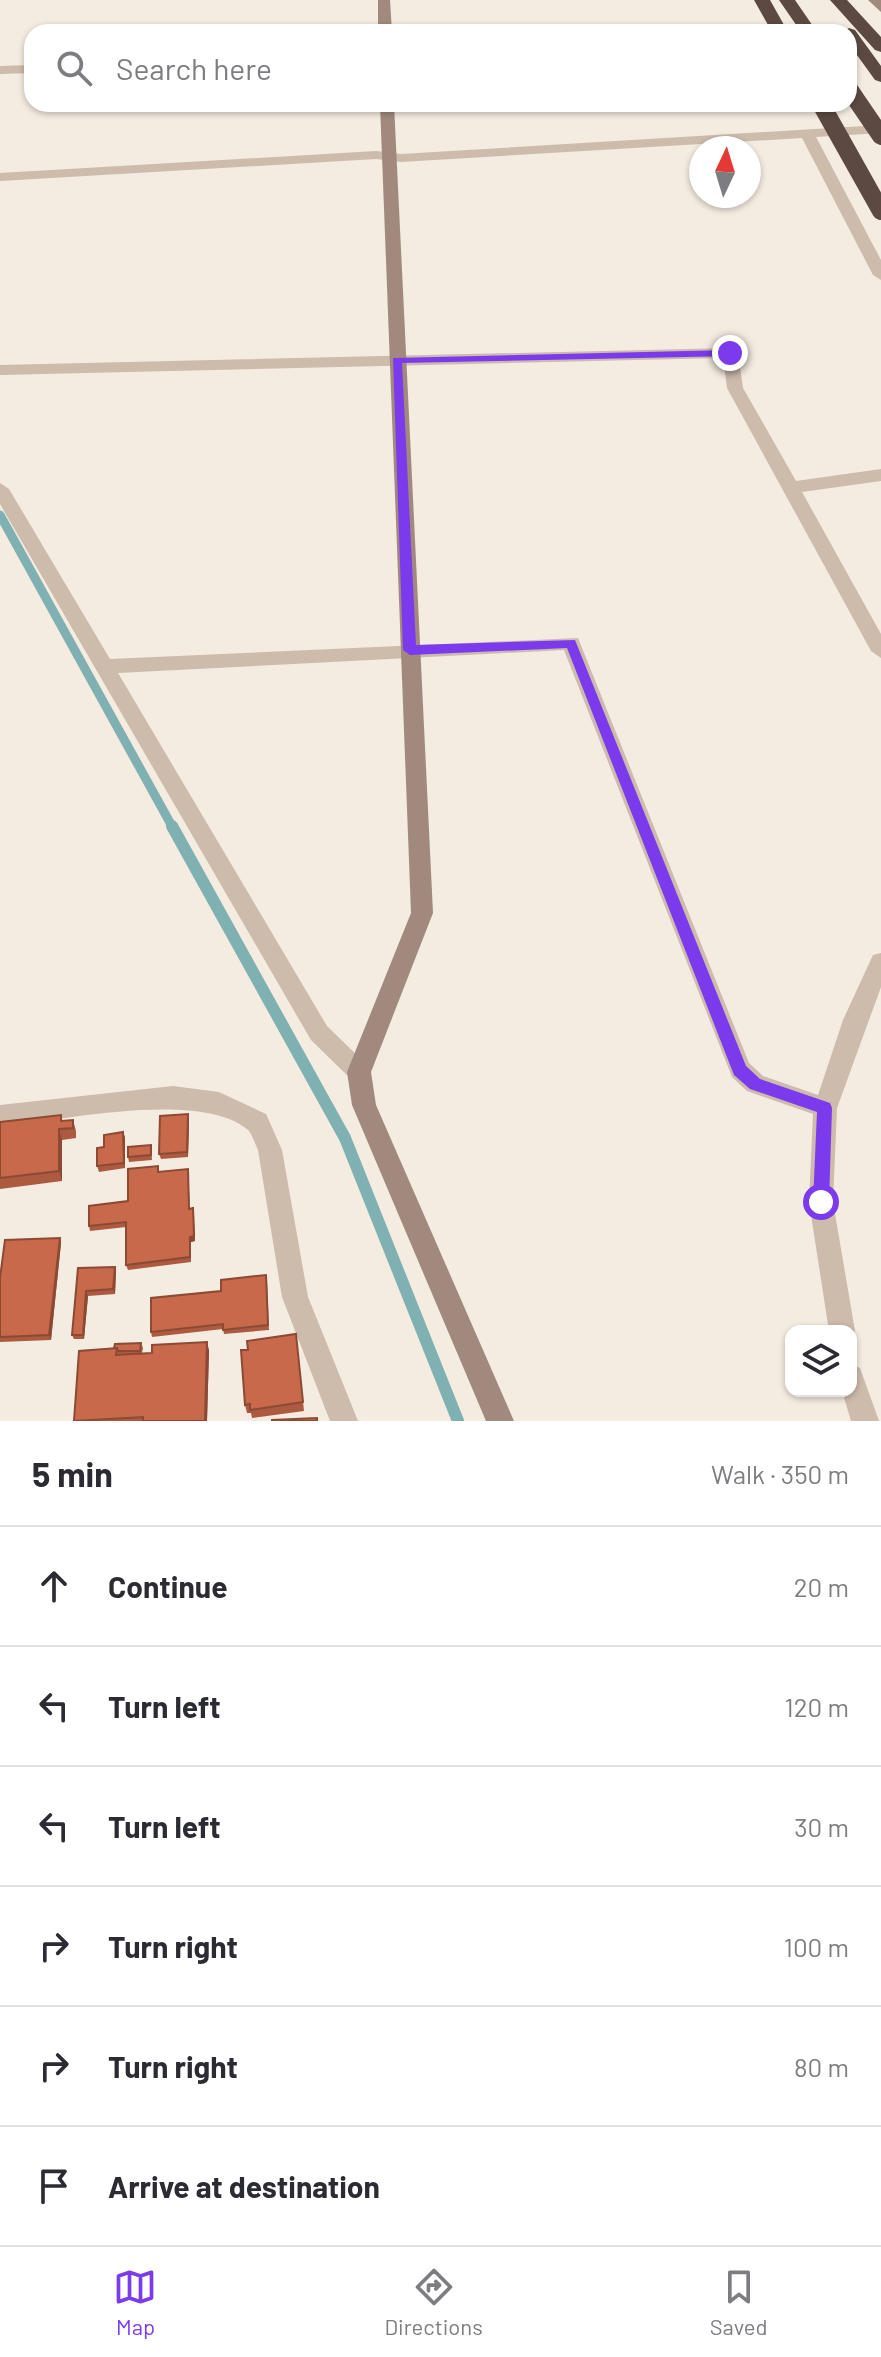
<!DOCTYPE html>
<meta charset="utf-8">
<style>
body{margin:0;font-family:Barlow,sans-serif;background:#f2f2f3;color:#2b2b33}
.controls{position:absolute;right:24px;bottom:24px;display:grid;overflow:hidden;border-radius:16px;box-shadow:0 2px 6px #0004}
.controls button{width:72px;height:72px;display:grid;place-items:center;padding:0;border:0;border-bottom:2px solid #e1e1e2;background:#fff;color:#2b2b33;font:40px sans-serif}
.compass{position:absolute;left:689px;top:136px;width:72px;height:72px;border-radius:50%;background:#fff;box-shadow:0 2px 6px #0004;rotate:4deg}
.stop{position:absolute;width:24px;height:24px;margin:-18px;border:6px solid #7c3aed;border-radius:50%;background:#fff}
.stop.end{background:#7c3aed;border-color:#fff;box-shadow:0 2px 8px #0008}
.list{margin:0;padding:0;list-style:none}
h2{display:flex;justify-content:space-between;align-items:center;height:104px;margin:0;padding:0 32px;font-size:34px}
h2 small{font-size:26px;font-weight:400;color:#7c7c81}
.list li{display:grid;grid-template-columns:52px 1fr auto;gap:24px;align-items:center;box-sizing:border-box;height:120px;padding:0 32px;border-top:2px solid #e1e1e2}
.list b{display:block;font-size:30px;white-space:nowrap}
.list em{font-size:26px;font-style:normal;color:#7c7c81}
.icon{flex:none;width:44px;height:44px;fill:none;stroke:currentColor;stroke-width:2;stroke-linecap:round;stroke-linejoin:round}
.map{position:relative;flex:none;width:881px;height:1421px;overflow:hidden}
.search{position:absolute;background:#fff;box-shadow:0 2px 6px #0004;left:24px;right:24px;top:24px;height:88px;display:flex;align-items:center;gap:20px;box-sizing:border-box;padding:0 28px;border-radius:24px;color:#7c7c81;font-size:30px}
.sheet{height:824px;background:#fff}
nav{display:flex;justify-content:space-around;align-items:center;box-sizing:border-box;height:112px;border-top:2px solid #e1e1e2;background:#fff;font-size:22px;color:#7c7c81}
nav a{display:grid;justify-items:center;gap:4px}
nav .on{color:#7c3aed}
.map>svg:first-child{display:block}
.lines{fill:none;stroke-linecap:round;stroke-linejoin:round}
.stream-far1{stroke:#7fb0b2;stroke-width:9}
.stream{stroke:#7fb0b2;stroke-width:12}
.street{fill:#cdbbac;fill-rule:evenodd}
.secondary{fill:#a18a7d;fill-rule:evenodd}
.highway{fill:#5c4a42;fill-rule:evenodd}
.highway-bridge{stroke:#5c4a42;stroke-width:18}
.wall{fill:#ac5a40}
.shaded-wall{fill:#8c4a34}
.building{fill:#c8694b;stroke:#8c4a34;stroke-width:2}
.route{fill:#7c3aed}
</style>
<div class="map">
<svg width="881" height="1421" viewBox="0 0 881 1421">
<rect width="100%" height="100%" fill="#f4ebe1"/>
<g class="lines">
<path class="stream-far1" d="M0,515L173,828"/>
<path class="stream" d="M172,826L345,1138L458,1421"/>
<g class="street">
<path d="M32,65V73L0,74V66Z"/>
<path d="M881,125V133L816,137L881,260V280L873,275L802,138L401,162L376,159L0,181V173L376,151L401,154Z"/>
<path d="M730,348L738,353L743,388L796,481L881,469V481L802,492L881,634V658L871,651L727,388L723,358L0,375V365Z"/>
<path d="M0,483L9,489L110,659L578,638L749,1063L763,1076L818,1095L843,1020L873,955L881,953V987L837,1108L833,1202L855,1331L851,1340V1331H829L809,1202L813,1114L747,1091L732,1077L564,650L118,673L327,1026L367,1065L371,1072L367,1079L359,1082L351,1079L311,1040L0,504Z"/>
<path d="M173,1086L219,1092L266,1114L282,1150L308,1297L358,1421H330L282,1297L258,1150C255,1144 252,1133 247,1129C199,1090 60,1120 0,1127V1105Z"/>
<path d="M851,1364L860,1368L879,1421H851L842,1391H851Z"/>
</g>
<g class="secondary">
<path d="M378,0H390L392,32H378Z"/>
<path d="M868,0H881V12Z"/>
<path d="M380,104H394L433,913L371,1072L376,1105L514,1421H486L352,1105L347,1072L411,913Z"/>
</g>
<g class="highway">
<path d="M754,0H770L788,32H772Z"/>
<path d="M779,0H795L817,32H801Z"/>
<path d="M830,0H847L881,37V52L875,50Z"/>
<path d="M849,28L855,30L881,66V82L875,80L849,44V32H842Z"/>
</g>
<g class="highway-bridge">
<path d="M849,89L881,136"/>
<path d="M821,104L881,211"/>
</g>
</g>
<g class="wall">
<path d="M189,1119L188,1157L161,1159L159,1154Z"/>
<path d="M73,1120L76,1131V1138L62,1140V1181L0,1189V1122Z"/>
<path d="M125,1137V1168L99,1172L97,1166L104,1147Z"/>
<path d="M151,1145L152,1160L129,1162L128,1157Z"/>
<path d="M188,1169L190,1209L194,1213L195,1241L191,1242V1262L128,1270L126,1265V1227L90,1231L89,1226L128,1201L159,1172Z"/>
<path d="M60,1238L61,1243L51,1340L0,1342V1278Z"/>
<path d="M115,1267L116,1271L115,1294L88,1296L84,1339H74L72,1335L78,1268Z"/>
<path d="M267,1280L269,1330L224,1334L223,1329L152,1337L151,1332L221,1291Z"/>
<path d="M296,1334L304,1411L252,1418L251,1413H247L245,1405L248,1350Z"/>
<path d="M207,1342L209,1351L207,1421H74L114,1348L141,1343L143,1348L142,1353H152Z"/>
</g>
<g class="shaded-wall">
<path d="M188,1114L189,1119L188,1157L187,1152Z"/>
<path d="M59,1129L62,1140V1181L59,1171Z"/>
<path d="M123,1132L125,1137V1168L124,1163Z"/>
<path d="M193,1208L195,1241L191,1242V1262L190,1237Z"/>
<path d="M60,1238L61,1243L51,1340L49,1335Z"/>
<path d="M115,1267L116,1271L115,1294L113,1289Z"/>
<path d="M86,1291L88,1296L84,1339L83,1335Z"/>
<path d="M207,1342L209,1351L207,1421H205Z"/>
</g>
<g class="building">
<path d="M188,1114L187,1152L159,1154L160,1116Z"/>
<path d="M61,1115V1121L73,1120V1128L59,1129V1171L0,1178V1122Z"/>
<path d="M123,1132L124,1163L97,1166V1148L104,1147V1135Z"/>
<path d="M151,1145V1155L128,1157V1147Z"/>
<path d="M158,1166V1172L188,1169L189,1209L193,1208L194,1236L190,1237V1257L126,1265V1222L89,1226V1206L128,1201V1169Z"/>
<path d="M60,1238L49,1335L0,1337V1278L5,1240Z"/>
<path d="M115,1267L113,1289L86,1291L83,1335H72L78,1268Z"/>
<path d="M266,1275L268,1325L223,1330V1324L151,1332V1298L221,1291V1280Z"/>
<path d="M296,1334L303,1402L250,1410V1404L245,1405L241,1350H248L247,1341Z"/>
<path d="M207,1342L205,1421H143V1417L74,1421L79,1351L117,1348L116,1355L152,1353V1345Z"/>
<path d="M141,1343L140,1351H118L117,1348H114L115,1344Z"/>
<path d="M317,1418V1421H272V1420Z"/>
</g>
<path class="route" d="M730,350L734,351V356L402,363L416,645L575,640L746,1066L760,1079L830,1103L832,1108L829,1202L821,1209L813,1202L817,1112L750,1089L734,1075L567,648L410,655L403,650L393,358Z"/>
</svg>
<div class="controls">
<button><svg class="icon" aria-label="layers" viewBox="0 0 24 24"><path d="M12 4l9 5-9 5-9-5zM3 14l9 5 9-5"/></svg></button>
</div>
<svg class="compass" viewBox="-18 -18 36 36"><path d="M0-13l5 13h-10z" fill="#e53935"/><path d="M0 13l5-13h-10z" fill="#7c7c81"/></svg>
<div class="stop" style="left:821px;top:1202px"></div>
<div class="stop end" style="left:730px;top:353px"></div>
<div class="search"><svg class="icon" aria-label="search" viewBox="0 0 24 24"><circle cx="10" cy="10" r="6"/><path d="M15 15l6 6"/></svg>Search here</div>
</div>
<section class="sheet">
<h2>5 min<small>Walk · 350 m</small></h2>
<ul class="list">
<li><svg class="icon" aria-label="ahead" viewBox="0 0 24 24"><path d="M12 20V5M6 11l6-6 6 6"/></svg><div><b>Continue</b></div><em>20 m</em></li>
<li><svg class="icon" aria-label="left" viewBox="0 0 24 24"><path d="M17 20v-9H6M10 6l-5 5 5 5"/></svg><div><b>Turn left</b></div><em>120 m</em></li>
<li><svg class="icon" aria-label="left" viewBox="0 0 24 24"><path d="M17 20v-9H6M10 6l-5 5 5 5"/></svg><div><b>Turn left</b></div><em>30 m</em></li>
<li><svg class="icon" aria-label="right" viewBox="0 0 24 24"><path d="M7 20v-9h11M14 6l5 5-5 5"/></svg><div><b>Turn right</b></div><em>100 m</em></li>
<li><svg class="icon" aria-label="right" viewBox="0 0 24 24"><path d="M7 20v-9h11M14 6l5 5-5 5"/></svg><div><b>Turn right</b></div><em>80 m</em></li>
<li><svg class="icon" aria-label="arrive" viewBox="0 0 24 24"><path d="M6 21V4h12l-3 4 3 4H6"/></svg><div><b>Arrive at destination</b></div></li>
</ul>
</section>
<nav>
<a class="on"><svg class="icon" aria-label="map" viewBox="0 0 24 24"><path d="M3 6l6-2 6 2 6-2v14l-6 2-6-2-6 2zM9 4v14M15 6v14"/></svg>Map</a>
<a><svg class="icon" aria-label="directions" viewBox="0 0 24 24"><path d="M12 3l9 9-9 9-9-9zM9 14v-3h6M13 9l2 2-2 2"/></svg>Directions</a>
<a><svg class="icon" aria-label="saved" viewBox="0 0 24 24"><path d="M7 4h10v16l-5-4-5 4z"/></svg>Saved</a>
</nav>
